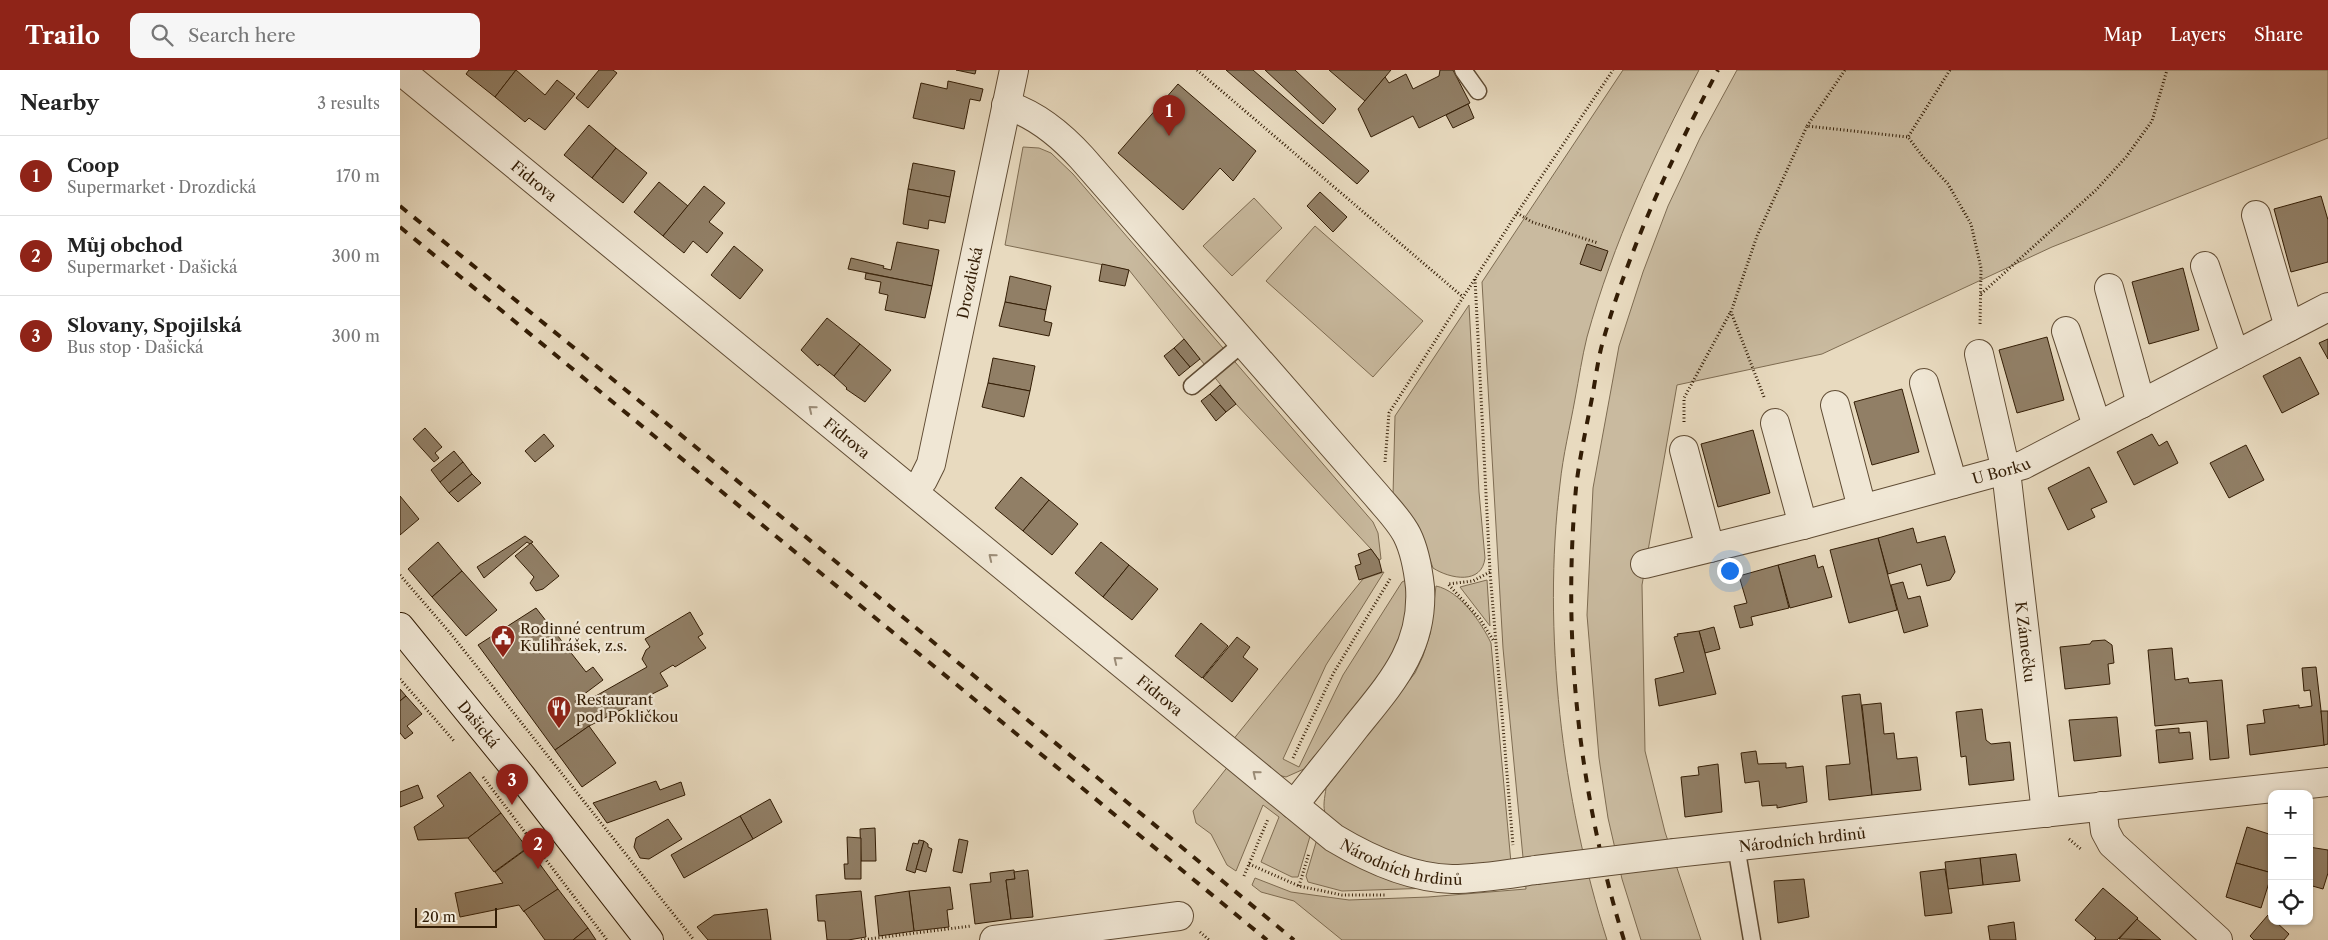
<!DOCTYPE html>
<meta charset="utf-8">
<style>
body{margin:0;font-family:"Libre Caslon Text",serif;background:#f6f6f6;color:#222}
.controls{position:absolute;right:15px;bottom:15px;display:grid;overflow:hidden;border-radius:10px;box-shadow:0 1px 4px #0004}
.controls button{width:45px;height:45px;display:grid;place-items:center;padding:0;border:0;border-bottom:1px solid #e0e0e0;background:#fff;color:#222;font:25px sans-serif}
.scale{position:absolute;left:15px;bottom:12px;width:82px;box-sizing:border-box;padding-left:5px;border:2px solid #331d05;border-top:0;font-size:14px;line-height:18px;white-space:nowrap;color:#331d05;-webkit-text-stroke:4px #f0e7d5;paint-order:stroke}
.you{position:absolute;left:1329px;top:500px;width:18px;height:18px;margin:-12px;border:4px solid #fff;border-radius:50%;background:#1a73e8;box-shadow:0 0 0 8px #1a73e833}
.badge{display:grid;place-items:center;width:32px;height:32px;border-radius:50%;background:#8f2418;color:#fff;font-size:16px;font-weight:700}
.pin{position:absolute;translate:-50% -41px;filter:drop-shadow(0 1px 2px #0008)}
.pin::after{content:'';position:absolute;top:26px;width:18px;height:15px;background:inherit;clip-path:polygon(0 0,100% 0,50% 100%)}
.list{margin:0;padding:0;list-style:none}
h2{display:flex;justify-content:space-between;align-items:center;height:65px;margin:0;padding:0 20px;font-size:21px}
h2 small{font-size:16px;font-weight:400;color:#767676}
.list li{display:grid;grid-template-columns:32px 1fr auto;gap:15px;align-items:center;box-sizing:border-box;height:80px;padding:0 20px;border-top:1px solid #e0e0e0}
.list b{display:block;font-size:19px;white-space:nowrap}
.list p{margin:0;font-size:16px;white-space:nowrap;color:#767676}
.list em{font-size:16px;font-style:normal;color:#767676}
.icon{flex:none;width:28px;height:28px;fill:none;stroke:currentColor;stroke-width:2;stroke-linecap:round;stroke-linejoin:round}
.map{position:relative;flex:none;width:1928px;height:870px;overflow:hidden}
header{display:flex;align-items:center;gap:30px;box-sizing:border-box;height:70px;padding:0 25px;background:#8f2418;color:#fff}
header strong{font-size:24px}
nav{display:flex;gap:28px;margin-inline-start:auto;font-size:18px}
.search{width:350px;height:45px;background:#f6f6f6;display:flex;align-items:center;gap:12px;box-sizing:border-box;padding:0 18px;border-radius:10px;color:#767676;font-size:19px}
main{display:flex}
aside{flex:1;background:#fff}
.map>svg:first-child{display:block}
.green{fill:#c9ba9f;stroke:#7e6c52}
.building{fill:#917f66;stroke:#331d05}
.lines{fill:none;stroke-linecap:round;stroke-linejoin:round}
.lane-casing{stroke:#604c34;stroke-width:19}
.street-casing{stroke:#604c34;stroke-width:30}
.secondary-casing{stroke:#331d05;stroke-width:30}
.path{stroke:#331d05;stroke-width:3;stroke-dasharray:1 2.5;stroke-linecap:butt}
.lane{stroke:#f0e7d5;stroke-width:16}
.street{stroke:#f0e7d5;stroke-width:28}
.secondary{stroke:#f0e7d5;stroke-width:28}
.rail{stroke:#331d05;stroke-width:4;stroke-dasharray:9 9;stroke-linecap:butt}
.street-bridge-casing{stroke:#604c34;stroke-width:30;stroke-linecap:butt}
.street-bridge{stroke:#f0e7d5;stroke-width:28}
.oneway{stroke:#9b8c77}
.labels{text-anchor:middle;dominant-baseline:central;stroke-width:4.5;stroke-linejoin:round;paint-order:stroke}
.street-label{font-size:15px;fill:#331d05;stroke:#f0e7d5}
.poi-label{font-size:15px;fill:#331d05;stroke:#f0e7d5;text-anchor:start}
</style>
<header>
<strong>Trailo</strong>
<div class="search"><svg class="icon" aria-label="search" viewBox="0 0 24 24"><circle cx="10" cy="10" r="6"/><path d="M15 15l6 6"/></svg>Search here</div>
<nav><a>Map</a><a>Layers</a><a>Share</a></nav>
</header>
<main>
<aside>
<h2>Nearby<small>3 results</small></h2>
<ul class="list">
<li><span class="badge">1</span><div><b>Coop</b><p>Supermarket · Drozdická</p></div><em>170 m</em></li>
<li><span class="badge">2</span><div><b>Můj obchod</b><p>Supermarket · Dašická</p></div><em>300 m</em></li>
<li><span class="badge">3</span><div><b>Slovany, Spojilská</b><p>Bus stop · Dašická</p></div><em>300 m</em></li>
</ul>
</aside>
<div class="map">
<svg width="1928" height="870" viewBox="0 0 1928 870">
<rect width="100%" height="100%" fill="#e8dabf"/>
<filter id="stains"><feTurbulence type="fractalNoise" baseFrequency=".004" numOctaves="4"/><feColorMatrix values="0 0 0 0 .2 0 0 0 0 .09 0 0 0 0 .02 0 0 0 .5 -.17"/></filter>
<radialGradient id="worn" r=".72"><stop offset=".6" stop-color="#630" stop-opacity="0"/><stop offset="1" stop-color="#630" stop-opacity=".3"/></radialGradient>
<g class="green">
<path d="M1223,0H1299C1254,85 1213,173 1187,267C1182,287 1179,308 1175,329C1170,357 1163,385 1160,414C1142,561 1162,729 1207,870H942L894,831L861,822L852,815L855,808L891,822L949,830L1028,827L1126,819L1103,578L1082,212Z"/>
<path d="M1337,0H1928V68L1652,177L1422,284L1277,315L1242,515L1245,681L1265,762L1301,870H1241L1222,809L1208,748L1199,688L1187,545L1193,418L1219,276L1243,202L1268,136L1300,68Z"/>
<path d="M623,77L639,78L651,83L673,104L973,452L978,463L981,489L979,490L971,479L836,334L729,200L605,175Z"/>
<path d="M854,128L882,158L832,206L803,176Z"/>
<path d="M915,156L1023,251L973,307L866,211Z"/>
<path d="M1069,235L1079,422L1085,488C1082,515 1050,509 1033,498L1018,455L993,425L995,346Z"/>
<path d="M984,502L926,595L883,689L899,697L943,605L1002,512L1006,510C1007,529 1007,548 1000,566C984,610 933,662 904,699L886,707L878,705L832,671L963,509Z"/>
<path d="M1087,510L1090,556L1060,517Z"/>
<path d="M1036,516C1060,521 1081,552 1091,573L1111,793C1092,794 1060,800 1042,797C1015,793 939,769 926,745C922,737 925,727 926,718L1015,603L1023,586L1030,564Z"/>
<path d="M829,695L911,763L898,807H892L861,792L879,747L863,735L836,801L827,795L811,764L796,753L793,741Z"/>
<path d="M917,769L1032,818L942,821L908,812L906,806Z"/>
</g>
<g class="building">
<path d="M69,0H116L95,27L66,4Z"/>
<path d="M116,0L145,25L157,10L175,24L145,60L129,48L125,52L95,27Z"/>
<path d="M199,0H213L217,3L188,38L176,28Z"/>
<path d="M556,0H576L575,4Z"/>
<path d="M826,0H853L969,101L957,114Z"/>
<path d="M865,0H895L936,39L923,54Z"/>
<path d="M929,0H991L965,31Z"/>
<path d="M1040,0H1053L1070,33L1019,58L1013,46L971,67L958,39L985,7L989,13L1006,4L1013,19L1039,6Z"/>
<path d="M548,11L583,19L580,31L570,29L564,59L513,48L521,13L547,19Z"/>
<path d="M778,14L856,81L833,111L820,98L783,140L718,83Z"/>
<path d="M1068,34L1074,48L1053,58L1046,45Z"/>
<path d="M189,55L216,78L192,108L164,85Z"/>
<path d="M216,78L247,103L223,133L192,108Z"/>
<path d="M513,93L555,101L550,127L508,119Z"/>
<path d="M259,112L288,136L263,166L234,142Z"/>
<path d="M304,116L325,133L309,152L323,163L307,183L293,171L284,183L263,166Z"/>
<path d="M508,119L550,127L545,153L529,150L528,159L503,154Z"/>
<path d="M920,122L947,147L933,162L907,136Z"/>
<path d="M1921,126L1928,150V192L1891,202L1874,139Z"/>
<path d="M497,172L539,180L532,216L448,199L451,188L484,196L483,198L491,200Z"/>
<path d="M1187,174L1208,181L1201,201L1180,194Z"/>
<path d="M334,176L363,200L340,229L311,205Z"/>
<path d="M702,194L729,200L725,216L699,211Z"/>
<path d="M1783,198L1799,260L1749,274L1732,212Z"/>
<path d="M466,203L532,216L525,248L485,240L488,225L479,223L481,212L465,209Z"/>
<path d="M610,206L651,216L646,240L605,232Z"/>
<path d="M605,232L646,240L644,251L652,253L649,266L599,256Z"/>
<path d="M427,248L460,274L434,306L419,294L418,296L401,280Z"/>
<path d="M1647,267L1664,330L1617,343L1599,280Z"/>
<path d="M784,269L800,289L790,297L774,278Z"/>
<path d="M1928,269V289L1919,273Z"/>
<path d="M460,274L491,300L465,332L446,319L447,318L434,306Z"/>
<path d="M774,278L790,297L779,306L764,286Z"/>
<path d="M1900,287L1919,324L1882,343L1863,306Z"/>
<path d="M593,288L635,296L630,321L588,313Z"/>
<path d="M588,313L630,321L624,347L582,337Z"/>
<path d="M820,315L836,334L826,342L810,324Z"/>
<path d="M1502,319L1519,382L1472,395L1454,332Z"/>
<path d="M810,324L826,342L816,351L801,331Z"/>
<path d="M25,358L42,377L35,383L39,388L34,392L13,369Z"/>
<path d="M1353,360L1370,423L1318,437L1301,374Z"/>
<path d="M144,364L154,376L135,392L125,381Z"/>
<path d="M1752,364L1759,376L1767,371L1778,393L1734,415L1717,382Z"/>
<path d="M1846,375L1864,410L1829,428L1810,393Z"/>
<path d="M54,381L63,392L40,412L31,400Z"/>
<path d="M63,392L72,404L49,423L40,412Z"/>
<path d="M1689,397L1707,432L1691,439L1695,447L1668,460L1648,418Z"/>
<path d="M72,404L81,413L58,432L49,423Z"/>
<path d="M621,407L649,430L623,461L595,438Z"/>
<path d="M0,426L19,449L0,465Z"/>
<path d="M649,430L678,454L652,485L623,461Z"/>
<path d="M1513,458L1517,473L1545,466L1555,502L1550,510L1527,516L1521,494L1488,504L1478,468Z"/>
<path d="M125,466L133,472L130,474L127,472L84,508L77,497Z"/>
<path d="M1478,468L1497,540L1449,553L1430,480Z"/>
<path d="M38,472L62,501L32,527L8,499Z"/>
<path d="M701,472L729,495L703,527L675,503Z"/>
<path d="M131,473L159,506L143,519L136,521L130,513L134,507L115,486Z"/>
<path d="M971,479L979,490L982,502L959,510L955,496L961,494L958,484Z"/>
<path d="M1415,485L1418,498L1423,496L1432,527L1390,538L1378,495Z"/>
<path d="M729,495L758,519L732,550L703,527Z"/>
<path d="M1378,495L1389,538L1351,547L1353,555L1340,558L1334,536L1347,533L1339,506Z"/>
<path d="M62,501L97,540L66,566L32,527Z"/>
<path d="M1503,512L1508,529L1520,526L1528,556L1504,563L1491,515Z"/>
<path d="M136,538L186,602L193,597L203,610L175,631L178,636L247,597L242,589L246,580L250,577L245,569L290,542L303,564L298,567L306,578L275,597L273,595L260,603L268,616L189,656L155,680L78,575Z"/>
<path d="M801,553L828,576L802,608L775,586Z"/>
<path d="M1314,557L1320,579L1305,583L1299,561Z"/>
<path d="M1299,561L1316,624L1259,636L1255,609L1284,602L1274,567L1278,566L1277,564Z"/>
<path d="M837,567L850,577L843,587L858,599L832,632L803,608Z"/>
<path d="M1705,570L1712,575L1714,593L1708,594L1710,614L1665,619L1660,577L1690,574L1692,571Z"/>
<path d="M1772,578L1775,610L1788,608L1789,613L1822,610L1829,688L1810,690L1807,651L1755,656L1748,580Z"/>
<path d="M1916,597L1925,675L1850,685L1847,655L1865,653L1863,640L1899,635V638L1912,636L1910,620L1904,621L1902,598Z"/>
<path d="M0,619L6,626L0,631Z"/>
<path d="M1460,624L1472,725L1429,730L1426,696L1450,694L1442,626Z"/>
<path d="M6,626L22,644L7,656L13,663L5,669L0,663V631Z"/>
<path d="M1481,633L1484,664L1494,663L1497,689L1517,687L1521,720L1472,725L1462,635Z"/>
<path d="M1582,639L1586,670L1591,674L1610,672L1614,710L1569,715L1566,686L1561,687L1556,642Z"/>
<path d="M1921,641H1928V674L1924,675Z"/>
<path d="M1717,647L1721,686L1674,691L1669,650Z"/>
<path d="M189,656L216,693L182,717L155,680Z"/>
<path d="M1779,658V663L1790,662L1793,689L1759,693L1756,660Z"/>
<path d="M1356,681L1358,694L1386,693V698L1403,696L1407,732L1377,738V735L1362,736L1359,711L1345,713L1341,683Z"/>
<path d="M1318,694L1322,742L1285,747L1281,707L1299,705L1298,697Z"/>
<path d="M70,702L101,743L68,768L18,770L14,757L44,736L37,726Z"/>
<path d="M256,711L260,720L281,712L285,725L207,753L193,733Z"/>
<path d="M18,715L23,728L0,737V722Z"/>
<path d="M370,729L382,752L353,769L340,746Z"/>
<path d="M101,743L127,778L94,802L68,768Z"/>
<path d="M340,746L353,769L284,808L271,785Z"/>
<path d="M268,749L282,769L249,789L240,788L234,777L236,768Z"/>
<path d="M1847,757L1872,765V803L1836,793Z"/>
<path d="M475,758L476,791H461L460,759Z"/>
<path d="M447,767L461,768V809H445L444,794H448Z"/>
<path d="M559,769L568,771L562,803L553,801Z"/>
<path d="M519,770L524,771L515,803L506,800L513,773L518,774Z"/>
<path d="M524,771L528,774V777L532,779L526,802L516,799Z"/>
<path d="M1909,777L1928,780V803L1923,819L1909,815Z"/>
<path d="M128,778L158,819L124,842L119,835L60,847L55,823L103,813L95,802Z"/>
<path d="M1616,784L1620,811L1583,815L1580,788Z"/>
<path d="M1580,788L1583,815L1548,819L1545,792Z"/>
<path d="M1836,793L1872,803L1861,838L1826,827Z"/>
<path d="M1545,799L1552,843L1525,846L1520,802Z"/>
<path d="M614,800L615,809L606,810L611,849L575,854L570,814L591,812L590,803Z"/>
<path d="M628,800L633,847L611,849L606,810L615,809L614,802Z"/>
<path d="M1404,809L1409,847L1378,853L1374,811Z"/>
<path d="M550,817L553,839L547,840L549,857L514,861L509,821Z"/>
<path d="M1703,818L1738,848L1717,870H1694L1696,868L1675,850Z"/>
<path d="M158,819L188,858L173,870H145L124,841Z"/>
<path d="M461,821L466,867L448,870H427L425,851H418L416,825Z"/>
<path d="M509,821L514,861L479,866L475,826Z"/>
<path d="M367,839L371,870H308L297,857L314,845Z"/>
<path d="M1868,845L1872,851H1875L1889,864L1884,870H1854L1850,866Z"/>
<path d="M1737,849L1761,870L1719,869Z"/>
<path d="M1614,852L1616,870H1590L1588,856Z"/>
<path d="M188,858L196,870H173Z"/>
</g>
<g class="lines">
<defs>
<g id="lane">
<path d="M1063,0L1078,21"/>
<path d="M792,316L843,273"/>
<path d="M1336,776L1352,870"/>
</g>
<g id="street">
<path id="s1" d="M0,0L934,768C969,789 1010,808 1052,809C1080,809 1108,804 1136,800"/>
<path d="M606,35C636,44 661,65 682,88L977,426C987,438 1000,451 1007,465C1015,481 1018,499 1020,517C1024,578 991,613 955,658C935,684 914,709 894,735"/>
<path d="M1856,145L1889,257"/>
<path d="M1805,196L1835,285"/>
<path d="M1709,218L1741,334"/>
<path d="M1666,261L1697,356"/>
<path id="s2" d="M1579,284L1606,401L1646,743"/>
<path d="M1524,313L1553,414"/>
<path d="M1435,335L1462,438"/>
<path d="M1375,353L1403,455"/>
<path d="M1284,380L1310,478"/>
<path id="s3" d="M513,421L523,410L531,394L614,0"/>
<path id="s4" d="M1245,494L1403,455L1623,395L1928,237"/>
<path d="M1702,736L1705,761L1712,774L1818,870"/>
<path id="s5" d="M1275,783L1928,712"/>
<path d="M594,870L779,846"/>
</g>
<g id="secondary">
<path id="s6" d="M0,557L122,707L249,870"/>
</g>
</defs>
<use href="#lane" class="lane-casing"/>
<use href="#street" class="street-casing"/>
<use href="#secondary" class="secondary-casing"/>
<g class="path">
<path d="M797,0L1063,227"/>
<path d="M1550,0L1508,67L1523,87L1548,114L1571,154L1581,198L1580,256"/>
<path d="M1407,56L1445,0"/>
<path d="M1117,143L1132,152L1198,173"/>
<path d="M1075,209L1090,502L1113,775"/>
<path d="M1581,224L1696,120L1726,87L1752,51L1767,0"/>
<path d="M1364,327L1331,242L1357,166L1407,56L1508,67"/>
<path d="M1284,352V328L1330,243"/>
<path d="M985,392L989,343L1117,143L1213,0"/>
<path d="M1090,502L1073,511L1048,514L1080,549L1093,570"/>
<path d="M0,505L51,564L294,870"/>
<path d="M0,609L54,671"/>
<path d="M893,688L933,604L990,509"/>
<path d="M83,707L207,870"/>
<path d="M1669,769L1682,780"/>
<path d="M849,794L899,816L942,825H985"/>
<path d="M844,806L868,749"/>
<path d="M899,816L909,783"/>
<path d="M800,862L809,870"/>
<path d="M461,870L571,856"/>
</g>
<use href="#lane" class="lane"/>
<use href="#street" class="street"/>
<use href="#secondary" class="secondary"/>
<g class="rail">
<path d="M0,136L389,453L894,870"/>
<path d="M0,157L867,870"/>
<path d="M1224,870C1179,724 1162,570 1176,418C1179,391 1185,364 1190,338C1195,315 1197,292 1203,271C1230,176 1272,87 1318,0"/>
</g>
<defs>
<path id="street-bridge" d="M1136,800L1275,783"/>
</defs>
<use href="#street-bridge" class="street-bridge-casing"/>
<use href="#street-bridge" class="street-bridge"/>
</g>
<defs><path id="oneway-chevron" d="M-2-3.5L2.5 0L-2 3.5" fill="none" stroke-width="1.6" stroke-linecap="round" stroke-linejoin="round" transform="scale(1.25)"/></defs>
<g class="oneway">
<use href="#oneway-chevron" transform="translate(412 339) rotate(-141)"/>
<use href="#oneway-chevron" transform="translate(592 487) rotate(-141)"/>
<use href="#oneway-chevron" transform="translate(717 590) rotate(-141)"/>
<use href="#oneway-chevron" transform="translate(856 704) rotate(-141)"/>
</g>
<defs>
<symbol id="civic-pin" viewBox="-11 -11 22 30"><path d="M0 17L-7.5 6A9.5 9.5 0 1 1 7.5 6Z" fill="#8f2418" stroke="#f0e7d5"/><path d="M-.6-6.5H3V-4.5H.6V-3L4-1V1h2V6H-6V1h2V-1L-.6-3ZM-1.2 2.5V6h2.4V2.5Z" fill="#fff"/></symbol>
<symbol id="restaurant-pin" viewBox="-11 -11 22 30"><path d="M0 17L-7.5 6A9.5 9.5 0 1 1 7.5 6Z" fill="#8f2418" stroke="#f0e7d5"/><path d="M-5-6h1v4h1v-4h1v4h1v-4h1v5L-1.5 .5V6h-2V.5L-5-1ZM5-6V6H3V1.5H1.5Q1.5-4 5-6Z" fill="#fff"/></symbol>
</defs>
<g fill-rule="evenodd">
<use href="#civic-pin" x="89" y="553" width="28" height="38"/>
<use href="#restaurant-pin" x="145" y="624" width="28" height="38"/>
</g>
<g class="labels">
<g class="street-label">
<text stroke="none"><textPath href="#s1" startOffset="174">Fidrova</textPath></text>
<text stroke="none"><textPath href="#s3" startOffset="218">Drozdická</textPath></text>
<text stroke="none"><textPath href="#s1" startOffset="579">Fidrova</textPath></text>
<text stroke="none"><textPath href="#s4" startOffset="368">U Borku</textPath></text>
<text stroke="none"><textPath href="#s2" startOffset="292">K Zámečku</textPath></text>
<text stroke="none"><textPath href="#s1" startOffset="984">Fidrova</textPath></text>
<text stroke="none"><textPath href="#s6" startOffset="125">Dašická</textPath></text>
<text stroke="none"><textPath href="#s5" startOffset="128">Národních hrdinů</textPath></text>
<text stroke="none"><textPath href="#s1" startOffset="1282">Národních hrdinů</textPath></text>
</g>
<g class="poi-label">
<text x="120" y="558">Rodinné centrum<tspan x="120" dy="17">Kulihrášek, z.s.</tspan></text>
<text x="176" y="629">Restaurant<tspan x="176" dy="17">pod Pokličkou</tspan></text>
</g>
</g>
<rect width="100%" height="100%" filter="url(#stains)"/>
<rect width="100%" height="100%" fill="url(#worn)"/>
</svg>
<div class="controls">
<button>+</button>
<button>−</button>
<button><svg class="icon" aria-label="locate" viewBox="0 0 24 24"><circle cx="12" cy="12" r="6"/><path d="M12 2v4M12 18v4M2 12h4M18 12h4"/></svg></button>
</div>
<div class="scale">20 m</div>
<div class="you"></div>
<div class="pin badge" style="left:769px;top:66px">1</div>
<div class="pin badge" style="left:138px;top:799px">2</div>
<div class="pin badge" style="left:112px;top:735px">3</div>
</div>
</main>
